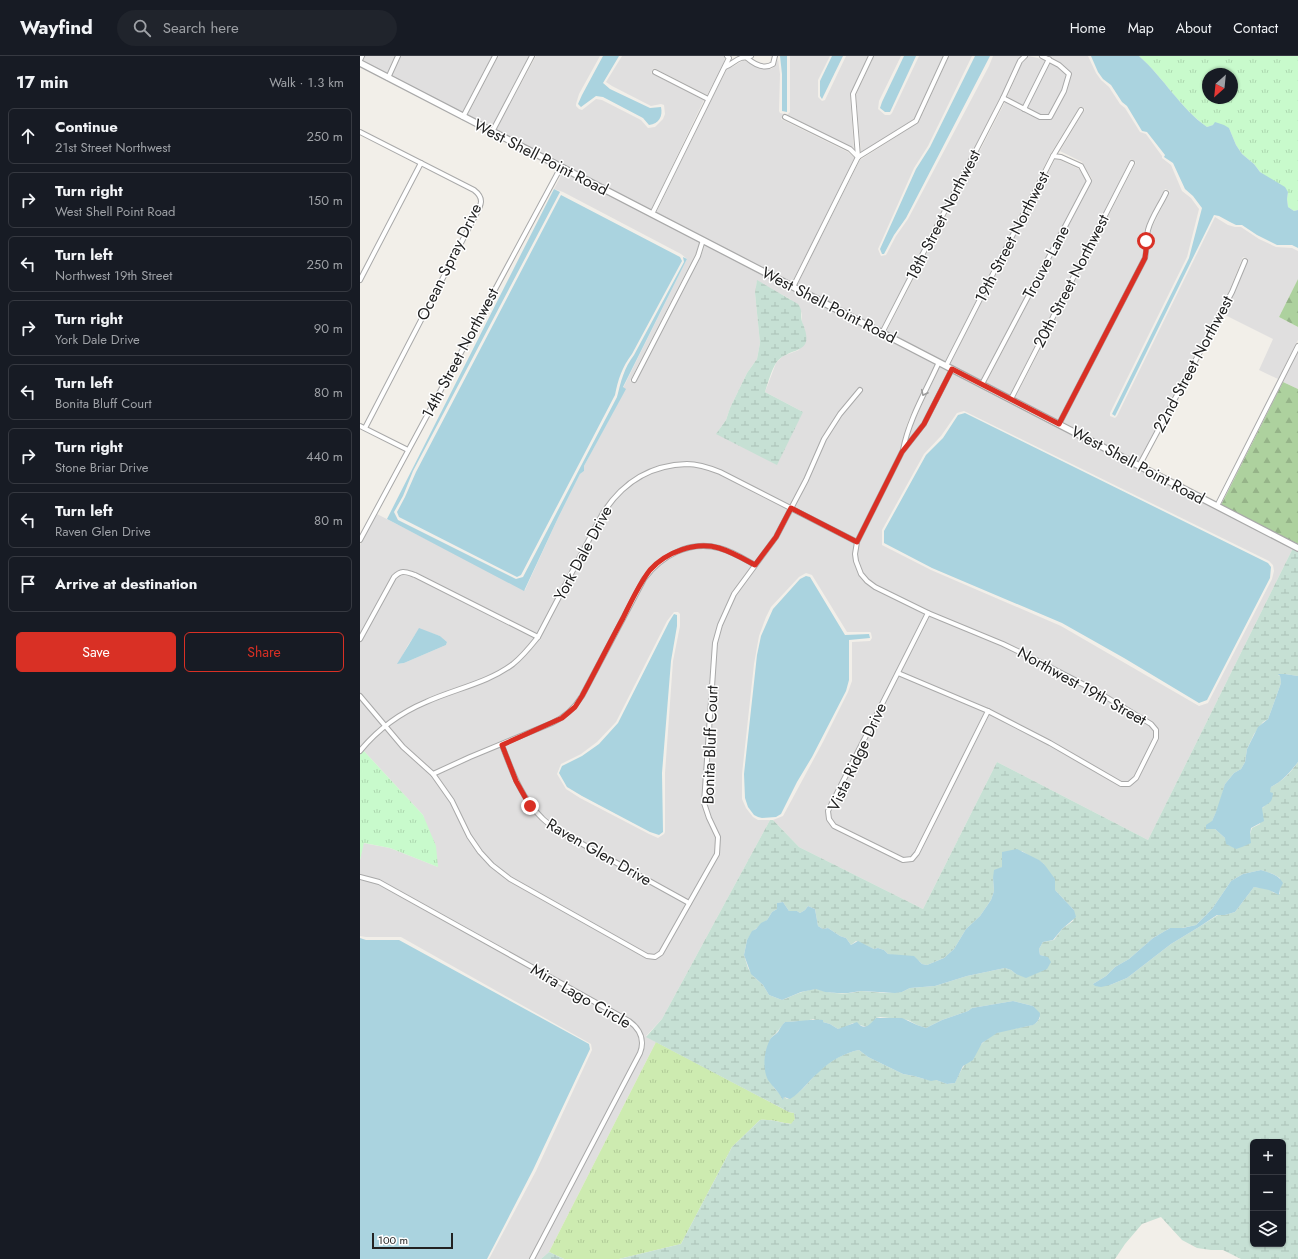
<!DOCTYPE html>
<meta charset="utf-8">
<style>
body{margin:0;font-family:Jost,sans-serif;background:#20242c;color:#f1f3f6}
.controls{position:absolute;right:12px;bottom:12px;display:grid;overflow:hidden;border-radius:6px;box-shadow:0 1px 3px #0004}
.controls button{width:36px;height:36px;display:grid;place-items:center;padding:0;border:0;border-bottom:1px solid #363941;background:#171b24;color:#f1f3f6;font:20px sans-serif}
.compass{position:absolute;left:842px;top:12px;width:36px;height:36px;border-radius:50%;background:#171b24;box-shadow:0 1px 3px #0004;rotate:207deg}
.scale{position:absolute;left:12px;bottom:10px;width:81px;box-sizing:border-box;padding-left:4px;border:2px solid #222;border-top:0;font-size:11px;line-height:14px;white-space:nowrap;color:#222;-webkit-text-stroke:3px #fff;paint-order:stroke}
.stop{position:absolute;width:12px;height:12px;margin:-9px;border:3px solid #d93025;border-radius:50%;background:#fff}
.stop.end{background:#d93025;border-color:#fff;box-shadow:0 1px 4px #0008}
.list{margin:0;padding:0;list-style:none}
h2{display:flex;justify-content:space-between;align-items:center;height:52px;margin:0;padding:0 16px;font-size:17px}
h2 small{font-size:13px;font-weight:400;color:#9ea1a6}
.list li{display:grid;grid-template-columns:26px 1fr auto;gap:12px;align-items:center;box-sizing:border-box;height:56px;margin:0 8px 8px;padding:0 8px;border:1px solid #363941;border-radius:6px}
.list b{display:block;font-size:15px;white-space:nowrap}
.list p{margin:0;font-size:13px;white-space:nowrap;color:#9ea1a6}
.list em{font-size:13px;font-style:normal;color:#9ea1a6}
.actions{display:flex;gap:8px;padding:12px 16px}
.actions a{flex:1;padding:9px 0;border:1px solid #d93025;border-radius:6px;text-align:center;font-size:14px;color:#d93025}
.actions .main{background:#d93025;color:#fff}
.icon{flex:none;width:22px;height:22px;fill:none;stroke:currentColor;stroke-width:2;stroke-linecap:round;stroke-linejoin:round}
.map{position:relative;flex:none;width:938px;height:1203px;overflow:hidden}
header{display:flex;align-items:center;gap:24px;box-sizing:border-box;height:56px;padding:0 20px;background:#171b24;border-bottom:1px solid #363941}
header strong{font-size:19px}
nav{display:flex;gap:22px;margin-inline-start:auto;font-size:14px}
.search{width:280px;height:36px;background:#20242c;display:flex;align-items:center;gap:10px;box-sizing:border-box;padding:0 14px;border-radius:22px;color:#9ea1a6;font-size:15px}
main{display:flex}
aside{flex:1;background:#171b24}
.map>svg:first-child{display:block}
.residential{fill:#e0dfdf;fill-rule:evenodd}
.grass{fill:url(#grass-tufts)}
.forest{fill:url(#forest-firs)}
.wetland{fill:url(#wetland-marsh);fill-rule:evenodd}
.park{fill:url(#park-tufts);fill-rule:evenodd}
.water{fill:#aad3df}
.lines{fill:none;stroke-linecap:round;stroke-linejoin:round}
.minor-casing{stroke:#a9a9a9;stroke-width:6}
.tertiary-casing{stroke:#a9a9a9;stroke-width:8}
.minor{stroke:#fff;stroke-width:4}
.tertiary{stroke:#fff;stroke-width:5.5}
.oneway{stroke:#9c9c9c}
.route{stroke:#d93025;stroke-width:5}
.labels{text-anchor:middle;dominant-baseline:central;stroke-width:3;stroke-linejoin:round;paint-order:stroke}
.street-label{font-size:16px;fill:#222;stroke:#fff}
</style>
<header>
<strong>Wayfind</strong>
<div class="search"><svg class="icon" aria-label="search" viewBox="0 0 24 24"><circle cx="10" cy="10" r="6"/><path d="M15 15l6 6"/></svg>Search here</div>
<nav><a>Home</a><a>Map</a><a>About</a><a>Contact</a></nav>
</header>
<main>
<aside>
<h2>17 min<small>Walk · 1.3 km</small></h2>
<ul class="list">
<li><svg class="icon" aria-label="ahead" viewBox="0 0 24 24"><path d="M12 20V5M6 11l6-6 6 6"/></svg><div><b>Continue</b><p>21st Street Northwest</p></div><em>250 m</em></li>
<li><svg class="icon" aria-label="right" viewBox="0 0 24 24"><path d="M7 20v-9h11M14 6l5 5-5 5"/></svg><div><b>Turn right</b><p>West Shell Point Road</p></div><em>150 m</em></li>
<li><svg class="icon" aria-label="left" viewBox="0 0 24 24"><path d="M17 20v-9H6M10 6l-5 5 5 5"/></svg><div><b>Turn left</b><p>Northwest 19th Street</p></div><em>250 m</em></li>
<li><svg class="icon" aria-label="right" viewBox="0 0 24 24"><path d="M7 20v-9h11M14 6l5 5-5 5"/></svg><div><b>Turn right</b><p>York Dale Drive</p></div><em>90 m</em></li>
<li><svg class="icon" aria-label="left" viewBox="0 0 24 24"><path d="M17 20v-9H6M10 6l-5 5 5 5"/></svg><div><b>Turn left</b><p>Bonita Bluff Court</p></div><em>80 m</em></li>
<li><svg class="icon" aria-label="right" viewBox="0 0 24 24"><path d="M7 20v-9h11M14 6l5 5-5 5"/></svg><div><b>Turn right</b><p>Stone Briar Drive</p></div><em>440 m</em></li>
<li><svg class="icon" aria-label="left" viewBox="0 0 24 24"><path d="M17 20v-9H6M10 6l-5 5 5 5"/></svg><div><b>Turn left</b><p>Raven Glen Drive</p></div><em>80 m</em></li>
<li><svg class="icon" aria-label="arrive" viewBox="0 0 24 24"><path d="M6 21V4h12l-3 4 3 4H6"/></svg><div><b>Arrive at destination</b></div></li>
</ul>
<div class="actions"><a class="main">Save</a><a>Share</a></div>
</aside>
<div class="map">
<svg width="938" height="1203" viewBox="0 0 938 1203">
<defs>
<pattern id="grass-tufts" width="24" height="20" patternUnits="userSpaceOnUse"><rect width="24" height="20" fill="#cdebb0"/><path d="M3 7l-1-3M5 7V3M7 7l1-3M15 17l-1-3M17 17v-4M19 17l1-3" fill="none" stroke="#b0c997"/></pattern>
<pattern id="forest-firs" width="22" height="20" patternUnits="userSpaceOnUse"><rect width="22" height="20" fill="#add19e"/><path d="M5 1l3.5 6h-7zM16 11l3.5 6h-7z" fill="#95b388"/></pattern>
<pattern id="wetland-marsh" width="20" height="14" patternUnits="userSpaceOnUse"><rect width="20" height="14" fill="#c6e0d4"/><path d="M1 5h8M5 5V1M11 12h8M15 12V8" fill="none" stroke="#aac0b6"/></pattern>
<pattern id="park-tufts" width="24" height="20" patternUnits="userSpaceOnUse"><rect width="24" height="20" fill="#c8facc"/><path d="M3 7l-1-3M5 7V3M7 7l1-3M15 17l-1-3M17 17v-4M19 17l1-3" fill="none" stroke="#acd6af"/></pattern>
</defs>
<rect width="100%" height="100%" fill="#f2efe9"/>
<g class="residential">
<path d="M5,0H35L27,18L2,5Z"/>
<path d="M41,0H132L102,57L31,20Z"/>
<path d="M138,0H169L131,72L107,60Z"/>
<path d="M176,0H240L219,38L216,48V50L219,53L222,54L236,43L242,44L281,64L288,72L295,71L303,63L305,58L304,49L301,48L291,50L252,30L246,26L262,0H364L365,2L363,9L347,39L294,12L291,17L344,44L291,154L136,74Z"/>
<path d="M430,0H470L458,24V41L462,45L465,44L486,0H508L490,39L494,94L491,91L427,59L430,56Z"/>
<path d="M514,0H541L519,45L518,53L525,59H530L532,57L559,0H583L554,63L501,97L496,39Z"/>
<path d="M589,0H612L568,90L554,112L518,193L521,200L526,199L536,180L548,163L629,10L633,0H661L658,4L641,41L521,273L437,229L500,104L559,66Z"/>
<path d="M668,0L678,2L690,7L692,2L689,0H728L736,17L741,24L749,31L760,48L765,52L780,76L786,78L802,100V102L811,109L822,135L831,142L839,153L827,201L750,357V360L755,362L757,360L855,161L868,169L875,171H881L899,183L916,191L932,192L938,195V223L919,261L938,271V284L918,323L899,314L913,283L863,258L874,237L888,203L883,201L869,235L778,406L703,366L787,204L791,173L810,135L805,133L786,172L783,185V194L782,202L698,364L655,342L776,106L771,103L650,339L626,327L731,127L732,123L722,106L700,95L725,53L720,50L691,97L585,306L526,276L645,46L662,7Z"/>
<path d="M418,3L420,18L419,55L420,57L424,58L421,63L488,96L495,102L432,227L296,157L351,44L367,13L374,10L382,5H386L400,13H411L415,10Z"/>
<path d="M695,103L700,104L719,113L726,125L621,324L590,308Z"/>
<path d="M203,116L340,186L335,199L270,325L275,327L340,202L345,189L576,308L549,363L546,371L551,372L580,310L588,314L562,366L556,375L560,378L567,369L593,317L933,492L788,784L637,706L563,853L439,791L413,764L423,760L463,686L488,636L492,625V586L510,585L512,582L511,577L510,576H487L452,519L446,517L439,521L411,551L406,561L399,580L394,608L382,718V743L386,752L393,761L398,764H410L302,963L286,980L296,986L189,1196L181,1203H129L176,1115L232,994L231,988L41,881H6L0,880V804L3,787L30,792L78,811L63,759L2,693L0,695V489L17,458L165,534L198,462L220,418L224,415V410L265,333L263,332L327,203L321,198L203,136L194,133ZM397,225L430,243L442,257V266L445,274L439,294L423,300L416,307L405,336L443,356L359,374L366,364L370,352L387,317L397,303L400,287L395,237ZM604,355L909,505L913,509L914,515L912,523L848,647L839,650L701,570L571,514L522,489V474L564,398L581,380L597,357ZM314,556H318L320,558V570L313,605L305,717V776L304,778L298,782L289,778L220,742L206,733L197,718L201,708L221,698L237,686L256,666L307,565ZM59,573L80,580L87,586L86,589L44,607L38,608L48,589Z"/>
<path d="M938,296V333L923,326Z"/>
</g>
<path class="grass" d="M296,986L429,1056L434,1057L435,1063L432,1068C421,1067 411,1063 400,1064L372,1091L321,1188L259,1203H204L189,1196Z"/>
<g class="forest">
<path d="M938,223V271L919,261Z"/>
<path d="M923,326L938,333V488L861,449Z"/>
</g>
<g class="wetland">
<path d="M397,224L438,248C444,256 439,260 443,268C456,301 429,289 416,307C411,315 408,327 405,336L443,356L417,409L356,378L366,364L370,352L387,317L397,303L400,287L395,237Z"/>
<path d="M933,492L938,495V620L925,618L918,619L920,620L921,627L911,655L908,663L903,666L894,678L887,693L885,706L881,713L874,717L865,728L859,750L852,765L855,773L865,782L890,778L892,772L900,768L902,752L904,751L911,731C923,725 931,716 938,706V1203H881L863,1194H851L837,1192L822,1184L801,1161L782,1168L765,1188L755,1203H259L321,1188L372,1091L400,1064C411,1063 421,1067 431,1068L435,1063L434,1057L429,1056L286,981L302,963L410,764H413L439,791L563,853L637,706L788,784ZM662,795L671,801L678,804L684,808L695,834L714,854L713,865L702,873L694,884L683,886L679,893L680,899L684,900L656,918L651,914L645,912L607,920L575,930L550,932L542,936L524,937L501,935C491,938 477,938 467,936C463,935 461,934 458,933C445,933 433,940 422,944L409,939L403,929L394,921L388,912L384,899L387,884L393,875L407,864L412,856L417,853V847L423,846L429,855H437L440,857L445,854L448,850L455,853L458,870L463,873L468,872L480,880L486,882L491,889L496,885L514,893L518,892L524,894L528,898L559,905L562,908L567,909L584,902L594,893L606,873L620,860L631,844L634,835L633,822L642,811ZM901,814L913,818L920,822V838L914,837L909,833L894,831L875,856L865,859H858L839,871L811,888L767,922L750,929L733,928L746,920L755,911L769,903L793,882L810,872H822L836,869L852,853L871,825L883,818ZM653,945L673,950L680,962L676,967L672,969C662,972 646,973 636,977C619,986 602,1010 595,1027L587,1028L576,1024L564,1023L554,1020L543,1018L508,1001L499,994C484,997 469,1005 458,1016C448,1026 441,1038 427,1043L424,1041L423,1043L420,1038L414,1032L405,1001L411,982L417,976L425,966L446,965L453,963L470,968L478,973L483,972L493,967L507,971L511,969L516,962L520,961L548,964L557,969L566,972L582,964L608,955L612,952ZM893,1086H923V1188H893Z"/>
<path d="M189,1196L204,1203H181Z"/>
</g>
<g class="park">
<path d="M779,0H938V154L934,155L928,151L927,143L928,136L916,126L908,122L900,116L894,108L882,98L876,89L869,72L853,69L847,71C819,51 804,22 779,0ZM848,18H872V42H848Z"/>
<path d="M2,693L63,759L76,790L78,811L30,792L4,787L0,804V695Z"/>
</g>
<g class="water">
<path d="M243,0H259L243,27L250,33L290,52L301,51C303,60 299,68 289,69L283,62L243,41L236,40L221,51L218,48L222,39Z"/>
<path d="M420,0H427V56L422,55V18Z"/>
<path d="M472,0H483L462,43L460,40V25Z"/>
<path d="M544,0H556L530,56H525L520,52L522,46Z"/>
<path d="M615,0H630L546,162L534,179L524,198H522L520,193L556,113L570,91Z"/>
<path d="M731,0H779C804,22 820,52 847,71L853,69L855,66L864,69L869,72L876,89L882,98L894,108L900,116L925,131L928,136L927,143L928,151L934,155L938,154V192L932,189H917L897,179L882,169H876L870,166L859,160L854,159L755,360L752,358L829,202L842,152L833,140L825,133L813,107L804,101L805,99L787,76L782,75L767,50L762,46L751,29L743,23L738,16Z"/>
<path d="M194,133L200,136L53,415L43,440L34,456L38,464L156,523L163,521L257,341C261,325 264,312 274,299L324,206L323,201L327,203L263,331L266,333L224,410V415L220,418L198,462L164,535L27,463Z"/>
<path d="M201,139L320,201L322,205L272,298C262,311 258,324 255,339L161,519L157,521L39,461L37,456L45,441L56,416Z"/>
<path d="M605,357L908,507L911,511L910,522L847,644L839,647L764,602L702,567L572,512L524,487V475L566,399L583,382L598,359Z"/>
<path d="M446,520L450,521L485,579L509,578L510,582L489,584V624L486,635L452,701L437,726L421,758L416,761L402,762L398,761L394,759L388,751L385,742L384,718L397,599L401,580L413,553L440,523Z"/>
<path d="M314,558L317,559V570L311,605L302,717L303,776L299,779L290,776L222,740L207,731L199,717L202,710L222,700L239,688L258,667L309,566Z"/>
<path d="M59,572L80,580L87,586L86,589L44,607L37,608Z"/>
<path d="M918,618H925L938,620V706C930,716 923,725 911,731L910,736L913,737C912,748 909,746 902,752L904,765L891,772L890,778L891,787L882,791L876,793L866,788L865,782L855,773H846V769L852,765L856,756L865,728L874,717L881,713L885,706L887,693L898,671L908,663L911,655L921,627L920,620Z"/>
<path d="M657,793L679,804L684,808L695,823V834L714,854L716,861L702,873L693,884L683,886L679,893L680,899L688,901L691,906L687,913L666,922L656,918L651,914L645,912L607,920L575,930L550,932L542,936L535,937L501,935L488,937H477L465,936L456,933L441,936L422,944L409,939L403,929L391,918L384,899L387,884L392,875L396,873L401,867L407,864L412,856L417,853V847L423,846L429,855H437L440,857L445,854L448,850L455,853L458,870L463,873L468,872L480,880L486,882L491,889L498,885L514,893L518,892L524,894L528,898L554,900L562,908L567,909L584,902L594,893L606,873L620,860L631,844L634,835L633,822L634,814L642,811V796Z"/>
<path d="M901,814C909,817 918,818 923,827L920,833L919,839L909,834L894,831L875,856L865,859H857L839,871L811,888L767,922L750,929L741,931L735,930L733,928L746,920L755,911L769,903L793,882L810,872H823L836,869L852,853L871,825L883,818Z"/>
<path d="M0,882L6,884H39L229,988L230,993L173,1114L127,1203H0Z"/>
<path d="M653,945L673,950L680,957C680,963 678,966 673,969L637,977L622,987L613,1004L603,1010L595,1027L587,1028L576,1024L571,1025L554,1020L543,1018L508,1001L499,994C484,997 470,1005 459,1016C448,1025 442,1036 430,1043L424,1041L423,1044C419,1036 413,1031 408,1024C402,1013 404,993 411,982C413,980 416,978 418,976C420,972 422,969 425,966C438,966 450,963 463,964V966L470,968L478,973L497,966C505,976 510,968 516,962H542L557,969L566,972L582,964L608,955L612,952Z"/>
</g>
<g class="lines">
<defs>
<g id="minor">
<path d="M387,2C394,8 404,14 413,8L415,0"/>
<path d="M0,4L2,0"/>
<path d="M365,11C371,9 375,4 381,2C384,1 387,2 391,0"/>
<path d="M295,16L348,43"/>
<path d="M28,22L38,0"/>
<path d="M643,42L680,61H690L704,35L709,18L699,9L682,0"/>
<path d="M664,53L689,3"/>
<path d="M103,61L135,0"/>
<path d="M425,61L490,93L498,101"/>
<path d="M0,76L114,134C127,144 119,152 113,164L5,372"/>
<path d="M132,76L172,0"/>
<path d="M498,101L556,65L586,0"/>
<path d="M498,101L493,38L511,0"/>
<path d="M292,158L369,2L367,0"/>
<path d="M0,224L61,107"/>
<path d="M433,231L498,101"/>
<path d="M522,277L643,42L660,5L665,0"/>
<path d="M586,310L693,100L721,54"/>
<path d="M274,324L338,200L343,184"/>
<path d="M622,328L729,125L721,110L701,101L693,100"/>
<path d="M651,343L772,107"/>
<path d="M699,368L785,202C787,193 786,184 788,174C791,162 801,148 806,137"/>
<path d="M0,370L48,394"/>
<path d="M543,394C549,363 566,335 579,306"/>
<path d="M779,410L872,236L885,205"/>
<path d="M857,450L938,290"/>
<path d="M0,484L201,111"/>
<path d="M568,557L468,755L469,763L474,770L543,804L552,803L557,797L628,655"/>
<path d="M0,583L34,521C42,513 46,516 55,519L178,581"/>
<path d="M538,617L628,655L690,687L761,728H769L776,722L796,682V674L791,668L736,635L676,604L643,588L568,557L515,531L507,525L501,518L496,505L495,498L497,486L542,396L564,368L592,313"/>
<path d="M0,640L43,691L73,718L92,745L109,780L120,796L132,809L150,823L287,900L295,901L301,897L357,798L358,781L349,762L344,747L355,587L360,569L374,538L416,481L446,424L464,383L480,358L500,334"/>
<path d="M142,689C152,715 161,742 182,762C186,766 192,770 197,774L329,847"/>
<path d="M0,695C18,673 40,657 66,646C94,633 128,627 153,608C163,600 170,591 178,581L243,457C263,426 290,409 327,408C338,408 350,412 360,416L497,486"/>
<path d="M73,718L110,701L192,667C205,661 214,653 222,640L284,523C301,500 329,484 359,492C372,495 384,503 395,509"/>
<path d="M0,821L19,826L269,965C280,973 285,984 280,997L172,1203"/>
</g>
<path id="tertiary" d="M0,7L938,492"/>
</defs>
<use href="#minor" class="minor-casing"/>
<use href="#tertiary" class="tertiary-casing"/>
<use href="#minor" class="minor"/>
<use href="#tertiary" class="tertiary"/>
</g>
<defs><path id="oneway-chevron" d="M-2-3.5L2.5 0L-2 3.5" fill="none" stroke-width="1.6" stroke-linecap="round" stroke-linejoin="round"/></defs>
<use class="oneway" href="#oneway-chevron" transform="translate(564 337) rotate(116)"/>
<g class="lines">
<path class="route" d="M170,750L156,725L142,689L202,662L215,651L222,640C236,614 249,588 263,562C271,546 279,528 290,514C306,496 336,485 359,492C372,496 384,503 395,509L416,481L431,452L497,486L542,396L564,368L592,313L699,368L785,202L786,194V185"/>
</g>
<g class="labels">
<g class="street-label">
<text transform="translate(181 101) rotate(27)">West Shell Point Road</text>
<text transform="translate(583 159) rotate(-63)">18th Street Northwest</text>
<text transform="translate(652 181) rotate(-63)">19th Street Northwest</text>
<text transform="translate(89 206) rotate(-64)">Ocean Spray Drive</text>
<text transform="translate(686 206) rotate(-62)">Trouve Lane</text>
<text transform="translate(711 225) rotate(-63)">20th Street Northwest</text>
<text transform="translate(469 249) rotate(27)">West Shell Point Road</text>
<text transform="translate(100 297) rotate(-62)">14th Street Northwest</text>
<text transform="translate(833 308) rotate(-62)">22nd Street Northwest</text>
<text transform="translate(778 409) rotate(28)">West Shell Point Road</text>
<text transform="translate(223 497) rotate(-62)">York Dale Drive</text>
<text transform="translate(722 630) rotate(29)">Northwest 19th Street</text>
<text transform="translate(350 689) rotate(-88)">Bonita Bluff Court</text>
<text transform="translate(497 701) rotate(-65)">Vista Ridge Drive</text>
<text transform="translate(239 796) rotate(30)">Raven Glen Drive</text>
<text transform="translate(221 940) rotate(30)">Mira Lago Circle</text>
</g>
</g>
</svg>
<div class="controls">
<button>+</button>
<button>−</button>
<button><svg class="icon" aria-label="layers" viewBox="0 0 24 24"><path d="M12 4l9 5-9 5-9-5zM3 14l9 5 9-5"/></svg></button>
</div>
<svg class="compass" viewBox="-18 -18 36 36"><path d="M0-13l5 13h-10z" fill="#e53935"/><path d="M0 13l5-13h-10z" fill="#9ea1a6"/></svg>
<div class="scale">100 m</div>
<div class="stop" style="left:786px;top:185px"></div>
<div class="stop end" style="left:170px;top:750px"></div>
</div>
</main>
